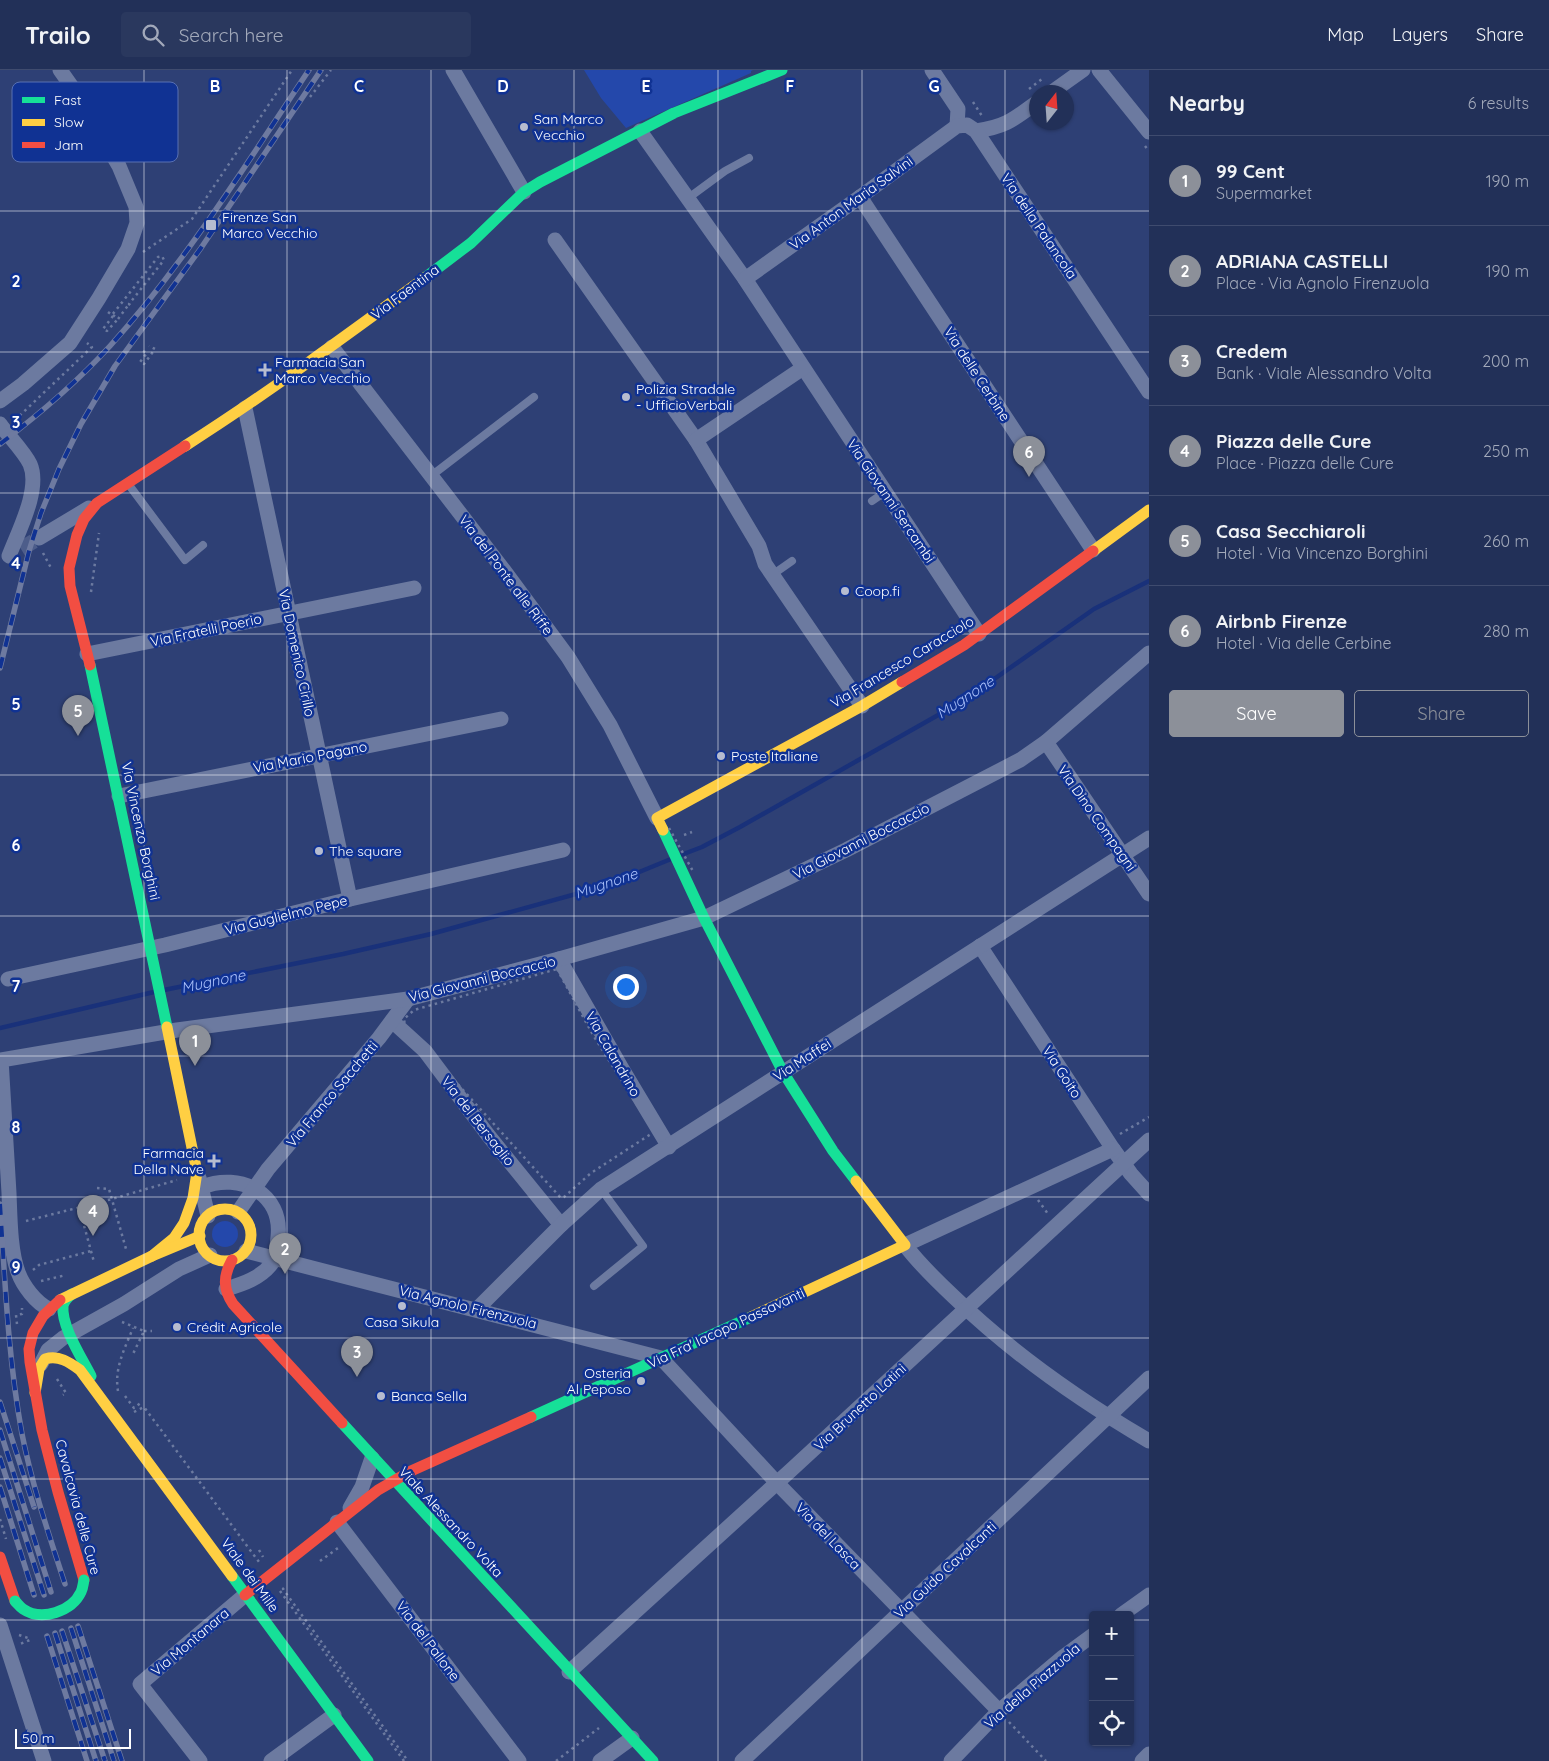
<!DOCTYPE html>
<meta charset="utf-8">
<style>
body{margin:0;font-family:Quicksand,sans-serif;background:#2a385e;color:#f1f3f6}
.controls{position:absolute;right:15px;bottom:15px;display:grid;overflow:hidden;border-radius:5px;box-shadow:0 1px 4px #0004}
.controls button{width:45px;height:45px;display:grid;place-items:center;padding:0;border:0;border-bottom:1px solid #3f4b6e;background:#223058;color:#f1f3f6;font:25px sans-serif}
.compass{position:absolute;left:1029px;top:15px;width:45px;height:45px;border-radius:50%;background:#223058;box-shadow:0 1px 4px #0004;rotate:17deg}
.scale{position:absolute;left:15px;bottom:12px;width:116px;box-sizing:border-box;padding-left:5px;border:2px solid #fff;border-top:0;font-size:14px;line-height:18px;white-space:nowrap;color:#fff;-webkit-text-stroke:4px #103293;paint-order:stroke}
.you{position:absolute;left:625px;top:916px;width:18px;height:18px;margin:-12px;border:4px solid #fff;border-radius:50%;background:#1a73e8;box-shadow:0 0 0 8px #1a73e833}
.badge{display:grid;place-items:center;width:32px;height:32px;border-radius:50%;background:#8c9099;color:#fff;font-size:16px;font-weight:700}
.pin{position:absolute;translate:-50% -41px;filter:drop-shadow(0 1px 2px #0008)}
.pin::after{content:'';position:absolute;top:26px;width:18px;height:15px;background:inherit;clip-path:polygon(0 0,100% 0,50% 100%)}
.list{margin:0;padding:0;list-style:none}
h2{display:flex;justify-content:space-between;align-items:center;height:65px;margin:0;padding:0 20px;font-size:21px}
h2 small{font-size:16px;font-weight:400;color:#a2a9ba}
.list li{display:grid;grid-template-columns:32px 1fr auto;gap:15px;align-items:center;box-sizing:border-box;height:90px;padding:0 20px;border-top:1px solid #3f4b6e}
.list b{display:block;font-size:19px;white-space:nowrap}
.list p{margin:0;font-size:16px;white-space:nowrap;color:#a2a9ba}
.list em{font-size:16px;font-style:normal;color:#a2a9ba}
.actions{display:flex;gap:10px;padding:15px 20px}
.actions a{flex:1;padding:11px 0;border:1px solid #8c9099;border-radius:5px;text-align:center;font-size:18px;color:#8c9099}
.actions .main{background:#8c9099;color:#fff}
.icon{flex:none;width:28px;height:28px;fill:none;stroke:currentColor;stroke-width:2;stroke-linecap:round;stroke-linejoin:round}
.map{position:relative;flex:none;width:1149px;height:1691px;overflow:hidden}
header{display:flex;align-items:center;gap:30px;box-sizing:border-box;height:70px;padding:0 25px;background:#223058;border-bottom:1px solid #3f4b6e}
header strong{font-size:24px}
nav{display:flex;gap:28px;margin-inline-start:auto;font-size:18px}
.search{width:350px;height:45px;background:#2a385e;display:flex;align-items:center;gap:12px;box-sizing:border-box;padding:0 18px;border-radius:5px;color:#a2a9ba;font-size:19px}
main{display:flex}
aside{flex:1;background:#223058}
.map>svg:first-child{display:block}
.green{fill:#2448ab}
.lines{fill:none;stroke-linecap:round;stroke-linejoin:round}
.stream{stroke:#19317a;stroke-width:4.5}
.street-tunnel{stroke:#4d5d8a;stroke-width:15;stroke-dasharray:15 8;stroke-linecap:butt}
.path{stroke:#6c7aa0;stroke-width:2.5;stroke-dasharray:2.5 4;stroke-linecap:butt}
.lane{stroke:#6c7aa0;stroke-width:8}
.street{stroke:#6c7aa0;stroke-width:15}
.fast{stroke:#16e098;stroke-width:11}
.slow{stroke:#ffcf43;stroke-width:11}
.jam{stroke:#f24e42;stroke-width:11}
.rail-casing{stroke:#6e7aa0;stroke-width:5.5}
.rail{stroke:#103293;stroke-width:4;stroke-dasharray:11;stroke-linecap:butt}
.path-bridge{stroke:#6c7aa0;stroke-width:2.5;stroke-dasharray:2.5 4;stroke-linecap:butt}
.fast-bridge{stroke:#16e098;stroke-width:11}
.grid{fill:none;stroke:#fff;stroke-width:1;stroke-opacity:0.55}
.poi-dot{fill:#b6bccf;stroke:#103293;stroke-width:2}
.labels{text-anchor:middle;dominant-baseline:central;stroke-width:5;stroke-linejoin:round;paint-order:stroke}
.poi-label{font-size:14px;fill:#fff;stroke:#103293;text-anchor:start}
.street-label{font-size:14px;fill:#fff;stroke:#103293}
.water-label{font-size:15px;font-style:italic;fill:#aac0fa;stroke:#103293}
.key{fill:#103293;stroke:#5870b3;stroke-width:1}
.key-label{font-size:14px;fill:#fff}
.grid-label{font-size:16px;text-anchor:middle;font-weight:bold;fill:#fff;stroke:#103293;stroke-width:5;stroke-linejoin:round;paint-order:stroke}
</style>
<header>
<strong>Trailo</strong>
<div class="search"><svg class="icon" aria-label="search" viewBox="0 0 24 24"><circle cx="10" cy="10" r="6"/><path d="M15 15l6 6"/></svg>Search here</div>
<nav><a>Map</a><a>Layers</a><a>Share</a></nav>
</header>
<main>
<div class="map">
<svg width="1149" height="1691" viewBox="0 0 1149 1691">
<rect width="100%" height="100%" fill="#2e4075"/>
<g class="green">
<path d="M584,0H753L751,1V3L626,58L601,28Z"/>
<circle cx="225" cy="1164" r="13"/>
</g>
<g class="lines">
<g class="stream">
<path d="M681,785L702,777L740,757L963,631L1094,539L1149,511"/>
<path d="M164,920L343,884L431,864L605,816L671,789"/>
<path d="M0,958L154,922"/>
</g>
<path class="street-tunnel" d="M21,479L39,468"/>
<g class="path">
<path d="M1029,19L1042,9"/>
<path d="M310,27L331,0"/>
<path d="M973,32L982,46"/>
<path d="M1145,76L1149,81"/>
<path d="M143,182L192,149L292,0"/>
<path d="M108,242L112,245L158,187L162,186L164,190L129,234L131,236"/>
<path d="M113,245L118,249L129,234"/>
<path d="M113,246L103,259L107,261L118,249"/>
<path d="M143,281L147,283L140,292L144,294L155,279L149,276"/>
<path d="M15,350L92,277L87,273"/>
<path d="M43,483L51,498"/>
<path d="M91,522L99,463"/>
<path d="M684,765L692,762"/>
<path d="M557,899L593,965L654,1062L591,1103L564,1127L561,1128L405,956L404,949L414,940Z"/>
<path d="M1120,1064L1149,1047"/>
<path d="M97,1118L109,1119L126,1179"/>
<path d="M1038,1130L1048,1144"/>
<path d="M79,1137L94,1192"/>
<path d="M26,1151L112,1129L177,1110"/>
<path d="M33,1200L39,1195L91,1181"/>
<path d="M41,1211L66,1205"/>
<path d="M122,1252L144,1261L132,1286"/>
<path d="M17,1254L16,1245L22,1244V1238"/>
<path d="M144,1261H152"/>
<path d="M57,1309L66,1323L63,1325"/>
<path d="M118,1321C114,1298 125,1278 133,1258"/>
<path d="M125,1326L134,1338L142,1332"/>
<path d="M134,1342L144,1337L259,1492"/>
<path d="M0,1449L6,1469"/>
<path d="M259,1480L263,1487"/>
<path d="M320,1491L338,1478"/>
<path d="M284,1518L283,1519L408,1691"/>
<path d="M280,1521L404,1691"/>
<path d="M19,1565L28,1568L30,1570L20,1574"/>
<path d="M1009,1652L1046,1691"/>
<path d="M556,1691L599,1658"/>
</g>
<g class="lane">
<path d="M687,129L725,101L749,88"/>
<path d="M431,406L534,327"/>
<path d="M129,415L185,490L203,475"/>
<path d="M872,431L885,422"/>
<path d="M772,505L792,491"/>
<path d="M594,1216L643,1176L601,1119"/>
</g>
<g class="street">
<path d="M453,0L524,122"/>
<path d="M932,0L958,39L957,56"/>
<path d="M1099,0L1149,62"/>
<path d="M1052,22L1083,0"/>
<path d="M640,61L745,209L979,564"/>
<path d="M976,61C1005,57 1013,50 1036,33"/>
<path d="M860,127L1093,480"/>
<path d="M555,170L696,370L759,476L765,494L862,636"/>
<path d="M745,209L860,127L957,56L967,55L976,61L1149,322"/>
<path d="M332,277L506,503L568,587L610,655L657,748"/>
<path d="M0,331L23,314L70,273L99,228L128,179L137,153L136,137L119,96L77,24L60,0"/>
<path d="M245,338L350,829"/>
<path d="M0,354C9,367 23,380 30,394C41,419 18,462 9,486"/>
<path d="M696,370L803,298"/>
<path d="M39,468L89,438"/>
<path d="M87,584L414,518"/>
<path d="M1046,672L1149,824"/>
<path d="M119,726L501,649"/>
<path d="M980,876L1113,1079L1131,1104L1149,1124"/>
<path d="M559,889L621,997L669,1077"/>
<path d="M8,909L165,875L350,829L563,780"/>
<path d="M392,951L425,981L488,1065L561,1155"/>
<path d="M1113,1079L905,1175C919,1194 937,1211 954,1227C1013,1284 1079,1330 1149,1371"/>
<path d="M199,1108L208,1146"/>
<path d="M202,1117C240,1102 283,1123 278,1167C277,1176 277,1186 272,1193C261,1208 243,1214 226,1219"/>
<path d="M238,1142L268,1099L379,968L408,929"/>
<path d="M246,1181L661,1288L777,1413L999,1641"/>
<path d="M49,1239C36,1233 23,1216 18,1202C10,1181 10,1146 9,1123C6,1078 4,1034 1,990L177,960L408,929L559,889L704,848L846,780L1020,690L1046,672L1149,583"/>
<path d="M477,1239L561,1155L601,1119L1149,768"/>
<path d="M41,1294L48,1280L63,1268L124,1234L179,1199L210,1185"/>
<path d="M350,1438L362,1417L372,1388"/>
<path d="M337,1452L519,1691"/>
<path d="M1121,1545L1149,1525"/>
<path d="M0,1555L44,1691"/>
<path d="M569,1602L790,1401L1149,1070"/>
<path d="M200,1691L140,1614L245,1525"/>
<path d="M271,1691L334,1645"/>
<path d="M600,1691L632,1668"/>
<path d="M742,1691L1149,1308"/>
<path d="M951,1691L999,1641L1063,1587L1093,1565"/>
<path d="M1142,1691L1149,1684"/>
</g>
<g class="fast">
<path d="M426,207L471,173L524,122L540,112L674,43L782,0"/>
<path d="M90,595L167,957"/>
<path d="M663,760L704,848L783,1002L833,1081L856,1111"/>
<path d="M72,1224C68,1227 64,1231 63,1236C61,1256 82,1288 91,1306"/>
<path d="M531,1347L751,1247"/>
<path d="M342,1353L653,1691"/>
<path d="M232,1506L368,1691"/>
</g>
<g class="slow">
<path d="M185,376C268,323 347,265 426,207"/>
<path d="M1093,481L1149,440"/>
<path d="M663,760L657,748L862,636L902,612"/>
<circle cx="225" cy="1165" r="26"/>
<path d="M152,1186L174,1168L184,1153L193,1128L197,1102L167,957"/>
<path d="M60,1230L152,1186L200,1166"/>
<path d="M751,1247L905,1175L856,1111"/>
<path d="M35,1323L39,1299L45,1289C59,1285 69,1292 80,1300L232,1506"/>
</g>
<g class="jam">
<path d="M90,595L70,516L69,498L77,465L84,449L97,433L185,376"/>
<path d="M902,612L964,575L1093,481"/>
<path d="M232,1190C223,1206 223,1219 233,1234L342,1353"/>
<path d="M60,1230L43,1246L33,1263L29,1279L30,1292L42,1360L58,1422L84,1510"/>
<path d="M0,1487L15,1531"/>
<path d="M245,1525L378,1420L411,1401L531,1347"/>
</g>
<defs>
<g id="rail">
<path d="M0,374C37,346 79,310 110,276C186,192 246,94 309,0"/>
<path d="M0,598L29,481L41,443L59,399L81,354L115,296L201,178L321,0"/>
<path d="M0,1134C5,1211 8,1288 22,1364C32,1415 49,1465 65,1514"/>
<path d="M0,1332L34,1437"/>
<path d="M0,1360L51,1522"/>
<path d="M0,1388L44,1525"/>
<path d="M0,1417L34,1525"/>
<path d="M78,1556L122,1691"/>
<path d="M71,1558L114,1691"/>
<path d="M62,1561L105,1691"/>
<path d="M55,1563L96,1691"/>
<path d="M47,1566L87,1691"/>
</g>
</defs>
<use href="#rail" class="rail-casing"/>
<use href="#rail" class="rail"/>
<path class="path-bridge" d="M669,758L694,803"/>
<path class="fast-bridge" d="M15,1531C18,1534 20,1537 23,1539C42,1552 72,1541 81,1522C83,1518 83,1514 84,1510"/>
</g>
<path class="grid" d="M144,0V1691M287,0V1691M431,0V1691M574,0V1691M718,0V1691M862,0V1691M1005,0V1691M0,141H1149M0,282H1149M0,423H1149M0,564H1149M0,705H1149M0,846H1149M0,986H1149M0,1127H1149M0,1268H1149M0,1409H1149M0,1550H1093M1130,1550H1149"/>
<g class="poi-dot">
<circle cx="524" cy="57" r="5"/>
<rect x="205" y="149" width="12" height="12" rx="2.5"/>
<path d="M262.5 292.5h5v5h5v5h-5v5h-5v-5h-5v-5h5z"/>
<circle cx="626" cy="327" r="5"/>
<circle cx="845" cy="521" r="5"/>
<circle cx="721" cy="686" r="5"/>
<circle cx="319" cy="781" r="5"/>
<path d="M211.5 1083.5h5v5h5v5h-5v5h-5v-5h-5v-5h5z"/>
<circle cx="402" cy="1236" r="5"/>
<circle cx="177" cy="1257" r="5"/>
<circle cx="641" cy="1311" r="5"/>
<circle cx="381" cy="1326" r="5"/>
</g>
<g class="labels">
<g class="poi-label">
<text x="534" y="49">San Marco<tspan x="534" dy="16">Vecchio</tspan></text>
<text x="222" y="147">Firenze San<tspan x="222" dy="16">Marco Vecchio</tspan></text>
<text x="275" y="292">Farmacia San<tspan x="275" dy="16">Marco Vecchio</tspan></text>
<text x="636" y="319">Polizia Stradale<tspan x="636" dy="16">- UfficioVerbali</tspan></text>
<text x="855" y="521">Coop.fi</text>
<text x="731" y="686">Poste Italiane</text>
<text x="329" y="781">The square</text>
<text x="204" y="1083" text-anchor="end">Farmacia<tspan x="204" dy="16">Della Nave</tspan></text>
<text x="402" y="1252" text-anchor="middle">Casa Sikula</text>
<text x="187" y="1257">Crédit Agricole</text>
<text x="631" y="1303" text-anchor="end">Osteria<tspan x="631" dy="16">Al Peposo</tspan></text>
<text x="391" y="1326">Banca Sella</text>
</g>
<g class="street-label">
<text transform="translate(851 133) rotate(-36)">Via Anton Maria Salvini</text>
<text transform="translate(1039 156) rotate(56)">Via della Palancola</text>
<text transform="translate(405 222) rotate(-37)">Via Faentina</text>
<text transform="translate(977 304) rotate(57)">Via delle Cerbine</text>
<text transform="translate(891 431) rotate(56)">Via Giovanni Sercambi</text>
<text transform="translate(506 505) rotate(53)">Via del Ponte alle Riffe</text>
<text transform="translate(206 560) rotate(-12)">Via Fratelli Poerio</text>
<text transform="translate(297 583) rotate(78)">Via Domenico Cirillo</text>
<text transform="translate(902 592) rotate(-31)">Via Francesco Caracciolo</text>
<text transform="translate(310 687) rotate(-11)">Via Mario Pagano</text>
<text transform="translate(1097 748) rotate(55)">Via Dino Compagni</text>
<text transform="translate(141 761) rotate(78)">Via Vincenzo Borghini</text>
<text transform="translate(861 771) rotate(-27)">Via Giovanni Boccaccio</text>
<text transform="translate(286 845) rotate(-14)">Via Guglielmo Pepe</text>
<text transform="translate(482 909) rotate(-14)">Via Giovanni Boccaccio</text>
<text transform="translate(613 984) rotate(60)">Via Calandrino</text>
<text transform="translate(802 990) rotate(-33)">Via Maffei</text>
<text transform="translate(1062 1002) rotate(57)">Via Goito</text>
<text transform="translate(332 1024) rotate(-50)">Via Franco Sacchetti</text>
<text transform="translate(478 1051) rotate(52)">Via del Bersaglio</text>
<text transform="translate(468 1237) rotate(14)">Via Agnolo Firenzuola</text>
<text transform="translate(726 1258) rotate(-25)">Via Fra' Iacopo Passavanti</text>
<text transform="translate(860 1337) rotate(-43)">Via Brunetto Latini</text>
<text transform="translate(78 1437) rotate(75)">Cavalcavia delle Cure</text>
<text transform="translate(451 1452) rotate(47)">Viale Alessandro Volta</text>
<text transform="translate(828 1466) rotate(46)">Via del Lasca</text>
<text transform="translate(945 1500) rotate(-43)">Via Guido Cavalcanti</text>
<text transform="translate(250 1505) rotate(54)">Viale dei Mille</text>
<text transform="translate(428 1571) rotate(53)">Via del Pallone</text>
<text transform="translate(190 1572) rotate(-40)">Via Montanara</text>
<text transform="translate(1032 1616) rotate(-41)">Via della Piazzuola</text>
</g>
<g class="water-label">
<text transform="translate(965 627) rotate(-33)">Mugnone</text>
<text transform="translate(606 813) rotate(-19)">Mugnone</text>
<text transform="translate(213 911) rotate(-12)">Mugnone</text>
</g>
</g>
<rect x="12" y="12" width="166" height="80" rx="8" class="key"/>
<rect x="22" y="27" width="23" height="6" fill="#16e098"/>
<rect x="22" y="49" width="23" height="7" fill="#ffcf43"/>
<rect x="22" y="72" width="23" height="6" fill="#f24e42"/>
<g class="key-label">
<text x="54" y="35">Fast</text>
<text x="54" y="57">Slow</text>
<text x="54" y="80">Jam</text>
</g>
<g class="grid-label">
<text x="215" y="22">B</text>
<text x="359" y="22">C</text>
<text x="503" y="22">D</text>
<text x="646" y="22">E</text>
<text x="790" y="22">F</text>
<text x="934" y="22">G</text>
<text x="16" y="217">2</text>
<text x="16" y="358">3</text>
<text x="16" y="499">4</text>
<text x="16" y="640">5</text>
<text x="16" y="781">6</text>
<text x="16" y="922">7</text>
<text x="16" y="1063">8</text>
<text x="16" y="1203">9</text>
</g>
</svg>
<div class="controls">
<button>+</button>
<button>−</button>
<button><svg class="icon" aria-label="locate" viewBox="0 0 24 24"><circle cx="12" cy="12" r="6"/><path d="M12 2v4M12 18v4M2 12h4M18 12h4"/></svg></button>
</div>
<svg class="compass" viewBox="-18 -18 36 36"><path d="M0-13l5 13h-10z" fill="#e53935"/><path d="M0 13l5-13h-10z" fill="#a2a9ba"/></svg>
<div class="scale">50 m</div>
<div class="you"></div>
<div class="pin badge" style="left:195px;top:996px">1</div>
<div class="pin badge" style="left:285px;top:1204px">2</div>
<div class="pin badge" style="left:357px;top:1307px">3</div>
<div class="pin badge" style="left:93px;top:1166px">4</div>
<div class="pin badge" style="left:78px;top:666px">5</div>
<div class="pin badge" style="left:1029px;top:407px">6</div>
</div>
<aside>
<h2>Nearby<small>6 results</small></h2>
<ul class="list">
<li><span class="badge">1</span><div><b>99 Cent</b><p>Supermarket</p></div><em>190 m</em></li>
<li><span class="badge">2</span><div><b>ADRIANA CASTELLI</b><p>Place · Via Agnolo Firenzuola</p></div><em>190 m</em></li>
<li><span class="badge">3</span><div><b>Credem</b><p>Bank · Viale Alessandro Volta</p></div><em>200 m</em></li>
<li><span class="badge">4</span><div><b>Piazza delle Cure</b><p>Place · Piazza delle Cure</p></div><em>250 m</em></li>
<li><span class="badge">5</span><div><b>Casa Secchiaroli</b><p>Hotel · Via Vincenzo Borghini</p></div><em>260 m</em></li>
<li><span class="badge">6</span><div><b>Airbnb Firenze</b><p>Hotel · Via delle Cerbine</p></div><em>280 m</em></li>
</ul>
<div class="actions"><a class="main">Save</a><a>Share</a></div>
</aside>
</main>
